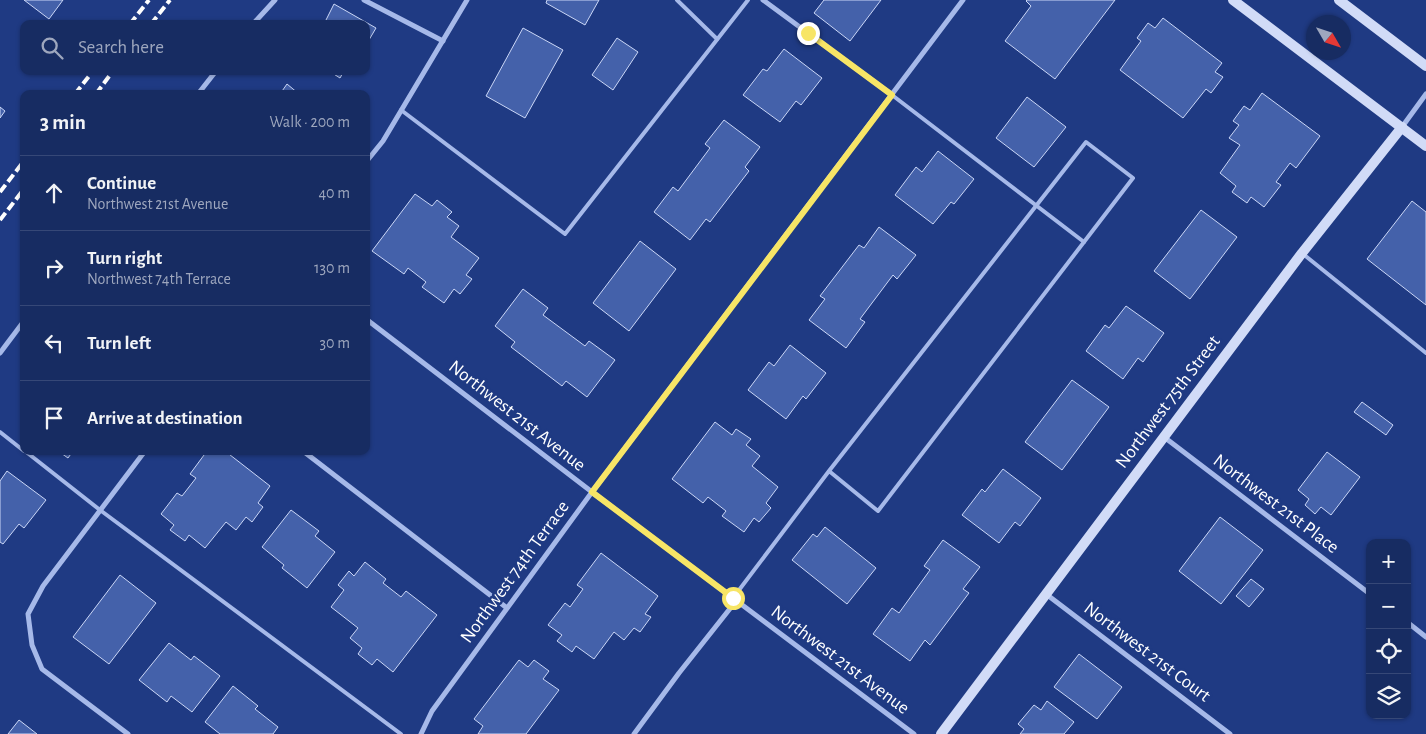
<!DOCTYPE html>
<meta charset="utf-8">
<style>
body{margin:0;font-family:"Alegreya Sans",sans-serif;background:#203468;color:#f1f3f6}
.controls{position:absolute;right:15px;bottom:15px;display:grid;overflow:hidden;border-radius:10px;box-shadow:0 1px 4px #0004}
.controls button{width:45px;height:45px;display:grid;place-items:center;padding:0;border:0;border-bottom:1px solid #364877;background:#172c62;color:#f1f3f6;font:25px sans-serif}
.compass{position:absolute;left:1306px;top:15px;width:45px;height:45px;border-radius:50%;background:#172c62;box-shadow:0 1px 4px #0004;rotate:129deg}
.stop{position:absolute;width:15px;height:15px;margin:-11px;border:4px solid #f7e566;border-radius:50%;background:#fff}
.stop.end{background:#f7e566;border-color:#fff;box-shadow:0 1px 5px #0008}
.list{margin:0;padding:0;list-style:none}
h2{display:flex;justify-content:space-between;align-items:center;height:65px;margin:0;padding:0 20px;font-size:21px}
h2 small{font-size:16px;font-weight:400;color:#9ea7be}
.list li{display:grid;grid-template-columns:32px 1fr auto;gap:15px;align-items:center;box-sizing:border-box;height:75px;padding:0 20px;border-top:1px solid #364877}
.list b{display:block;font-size:19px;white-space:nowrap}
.list p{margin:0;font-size:16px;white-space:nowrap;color:#9ea7be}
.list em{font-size:16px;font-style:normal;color:#9ea7be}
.icon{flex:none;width:28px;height:28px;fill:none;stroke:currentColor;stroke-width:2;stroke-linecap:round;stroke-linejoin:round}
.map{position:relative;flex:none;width:1426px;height:734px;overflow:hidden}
.search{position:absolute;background:#172c62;box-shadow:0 1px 4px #0004;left:20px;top:20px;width:350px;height:55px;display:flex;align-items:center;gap:12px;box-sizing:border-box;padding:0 18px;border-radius:10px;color:#9ea7be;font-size:19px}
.panel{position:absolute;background:#172c62;box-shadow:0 1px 4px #0004;left:20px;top:90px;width:350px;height:365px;border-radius:10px}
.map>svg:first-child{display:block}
.building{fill:#4461aa;stroke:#cbd7f7}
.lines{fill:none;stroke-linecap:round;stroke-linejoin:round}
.lane{stroke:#a6b9e9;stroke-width:4}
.street{stroke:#a6b9e9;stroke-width:5}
.secondary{stroke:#d1dbf7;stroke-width:10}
.rail{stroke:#fff;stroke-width:4;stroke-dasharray:9 4;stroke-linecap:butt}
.route{stroke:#f7e566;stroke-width:6}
.labels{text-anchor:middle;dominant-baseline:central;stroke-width:5;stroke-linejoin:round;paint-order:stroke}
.street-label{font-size:19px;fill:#fff;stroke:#1f3a83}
</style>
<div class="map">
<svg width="1426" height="734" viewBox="0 0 1426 734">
<rect width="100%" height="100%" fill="#1f3a83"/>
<g class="building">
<path d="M24,0H63L49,19Z"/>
<path d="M547,0H599L585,25L546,3Z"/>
<path d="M824,0H881L850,41L814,13Z"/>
<path d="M1027,0H1115L1055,79L1005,41L1031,6L1026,1Z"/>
<path d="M334,4L376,28L366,45V24H324Z"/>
<path d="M1163,18L1222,63L1215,72L1223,77L1211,93L1206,89L1183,118L1120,70L1141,41L1137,38L1148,23L1155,28Z"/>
<path d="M523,28L563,50L525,118L486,96Z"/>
<path d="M617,38L638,52L613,90L592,75Z"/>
<path d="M784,49L822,78L801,105L796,101L780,122L743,95L763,69L767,71Z"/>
<path d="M329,71H344L340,78Z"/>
<path d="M287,84L299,94H280Z"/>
<path d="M1262,93L1320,136L1296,168L1290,163L1276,182L1281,185L1264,207L1251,197L1247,203L1232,192L1236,186L1220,173L1240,145L1229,138L1239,125L1233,121L1244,106L1250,110Z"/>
<path d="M1027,97L1066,127L1034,167L996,138Z"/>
<path d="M0,107L5,111L0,118Z"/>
<path d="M724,120L760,147L745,167L749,171L710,222L706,219L690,240L654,212L673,187L678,191L710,148L705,144Z"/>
<path d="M938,151L974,179L954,204L951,202L933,224L895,195L916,167L922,172Z"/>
<path d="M415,194L432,206L437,200L452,212L447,217L459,226L451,237L479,258L466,275L472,279L460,294L454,289L444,303L422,287L426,282L408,268L404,274L372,251Z"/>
<path d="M1412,201L1426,212V305L1367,259Z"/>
<path d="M1201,210L1237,237L1190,299L1154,271Z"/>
<path d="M879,227L916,255L897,279L893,275L860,319L865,322L846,348L809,320L825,299L820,296L859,245L864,248Z"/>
<path d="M640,241L676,269L629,331L593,303Z"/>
<path d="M523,289L548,308L543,315L585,346L589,341L615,360L587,397L566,381L562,386L511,347L515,342L495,326Z"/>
<path d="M1126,306L1164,333L1143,362L1138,358L1123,379L1086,351L1105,325L1109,328Z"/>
<path d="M790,345L826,373L806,399L803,396L786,419L748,390L769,362L774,366Z"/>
<path d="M1072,380L1109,407L1062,470L1025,442Z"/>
<path d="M1362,402L1393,425L1386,435L1354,412Z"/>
<path d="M715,422L732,435L736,429L751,439L746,445L760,456L752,466L778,487L766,503L771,508L759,522L754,518L744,532L722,516L726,511L708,497L703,503L672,479Z"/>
<path d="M58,451H73L68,458Z"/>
<path d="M207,451H225L270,486L258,503L263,507L252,522L246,517L236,530L226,522L205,548L189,535L185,541L170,530L174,525L161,514L177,493L182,496L196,478L190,474Z"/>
<path d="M1327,452L1360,477L1331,515L1321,507L1315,514L1305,505L1309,499L1298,490Z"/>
<path d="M1003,469L1041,498L1020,526L1015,522L999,543L962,515L982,489L985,492Z"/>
<path d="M7,471L46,500L24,528L19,524L3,544L0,542V481Z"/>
<path d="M291,510L319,531L315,536L335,552L307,588L282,568L284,565L262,547Z"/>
<path d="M1220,517L1263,550L1221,604L1179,571Z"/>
<path d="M825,527L876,568L847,604L792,560L813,534L817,537Z"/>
<path d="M943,540L980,567L963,589L969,593L930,645L925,640L910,661L873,634L892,608L899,613L930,570L924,566Z"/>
<path d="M601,553L658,596L645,614L651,617L640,632L634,628L624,640L614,632L594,659L576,646L572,652L557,641L562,635L548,625L565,603L570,607L583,589L577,585Z"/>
<path d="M365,562L386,579L383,583L401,597L406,591L437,615L393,672L377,659L372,665L358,654L362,648L350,638L358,628L331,607L344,590L338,585L349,571L354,576Z"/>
<path d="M120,575L156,603L109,664L73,637Z"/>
<path d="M1251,579L1264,589L1249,607L1236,596Z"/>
<path d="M169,643L191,660L194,656L220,676L192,712L171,696L167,702L139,680Z"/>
<path d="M1079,654L1122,687L1097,719L1054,687Z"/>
<path d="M519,660L528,667L534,660L549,671L543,679L559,690L526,734H478L483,726L474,719Z"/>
<path d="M233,686L258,706L255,709L278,727L273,734H220L205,722Z"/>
<path d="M1047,701L1074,722L1064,734H1020L1024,729L1018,724L1034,705L1041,710Z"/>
<path d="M19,720L37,734H8Z"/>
</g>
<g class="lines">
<g class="lane">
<path d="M677,0L717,39"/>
<path d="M892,95L1084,242"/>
<path d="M401,110L565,234L748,0"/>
<path d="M1303,254L1426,353"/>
<path d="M0,432L24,451"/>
<path d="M25,451L100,510L401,734"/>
<path d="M733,598L829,471L1086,142L1133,178L878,511L829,471"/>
</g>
<g class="street">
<path d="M364,0L443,41"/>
<path d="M763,0L892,95"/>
<path d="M253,24L275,0"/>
<path d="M198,94L216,71"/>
<path d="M1402,127L1426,94"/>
<path d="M366,162L383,141L467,0"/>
<path d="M366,319L592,492L914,734"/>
<path d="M0,353L24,321"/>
<path d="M1164,437L1370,594"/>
<path d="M303,451L507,608"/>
<path d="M1046,594L1230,734"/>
<path d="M1407,622L1426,637"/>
<path d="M128,734L42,669L32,645L28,614L43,586L145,451"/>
<path d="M421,734L432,711L592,492L963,0"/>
<path d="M634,734L679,673L736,601"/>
</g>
<g class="secondary">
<path d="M1233,0L1426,146"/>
<path d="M1339,0L1426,66"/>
<path d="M941,734L1302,253L1402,127"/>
</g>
<g class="rail">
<path d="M130,24L149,0"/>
<path d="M151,24L170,0"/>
<path d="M75,94L93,71"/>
<path d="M96,94L113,71"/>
<path d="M0,192L24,161"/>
<path d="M0,220L24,189"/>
</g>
</g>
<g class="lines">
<path class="route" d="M733,598L592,492L892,95L808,33"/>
</g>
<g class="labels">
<g class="street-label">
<text transform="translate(1168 402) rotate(-53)">Northwest 75th Street</text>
<text transform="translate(517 416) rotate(38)">Northwest 21st Avenue</text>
<text transform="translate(1276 504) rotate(37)">Northwest 21st Place</text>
<text transform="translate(515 572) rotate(-54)">Northwest 74th Terrace</text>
<text transform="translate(1147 652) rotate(37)">Northwest 21st Court</text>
<text transform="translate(840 660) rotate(37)">Northwest 21st Avenue</text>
</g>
</g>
</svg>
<div class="controls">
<button>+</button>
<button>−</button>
<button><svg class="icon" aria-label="locate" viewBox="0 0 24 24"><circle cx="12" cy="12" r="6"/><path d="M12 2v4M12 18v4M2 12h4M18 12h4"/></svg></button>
<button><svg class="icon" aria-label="layers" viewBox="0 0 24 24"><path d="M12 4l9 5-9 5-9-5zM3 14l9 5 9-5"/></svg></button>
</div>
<svg class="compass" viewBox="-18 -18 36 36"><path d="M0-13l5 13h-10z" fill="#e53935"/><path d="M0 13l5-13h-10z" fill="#9ea7be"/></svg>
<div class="stop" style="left:733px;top:598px"></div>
<div class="stop end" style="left:808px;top:33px"></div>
<div class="search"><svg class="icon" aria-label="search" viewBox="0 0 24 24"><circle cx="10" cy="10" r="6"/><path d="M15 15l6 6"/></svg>Search here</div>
<section class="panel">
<h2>3 min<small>Walk · 200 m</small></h2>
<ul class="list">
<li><svg class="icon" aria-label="ahead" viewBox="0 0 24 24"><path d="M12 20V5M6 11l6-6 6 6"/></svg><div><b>Continue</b><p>Northwest 21st Avenue</p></div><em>40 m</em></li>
<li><svg class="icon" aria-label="right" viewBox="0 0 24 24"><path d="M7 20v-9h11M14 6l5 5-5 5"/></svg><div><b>Turn right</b><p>Northwest 74th Terrace</p></div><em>130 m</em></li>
<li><svg class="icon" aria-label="left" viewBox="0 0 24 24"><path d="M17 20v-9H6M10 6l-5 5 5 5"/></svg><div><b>Turn left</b></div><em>30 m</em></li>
<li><svg class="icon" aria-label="arrive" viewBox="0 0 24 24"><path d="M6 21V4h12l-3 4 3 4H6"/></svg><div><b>Arrive at destination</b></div></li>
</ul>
</section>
</div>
